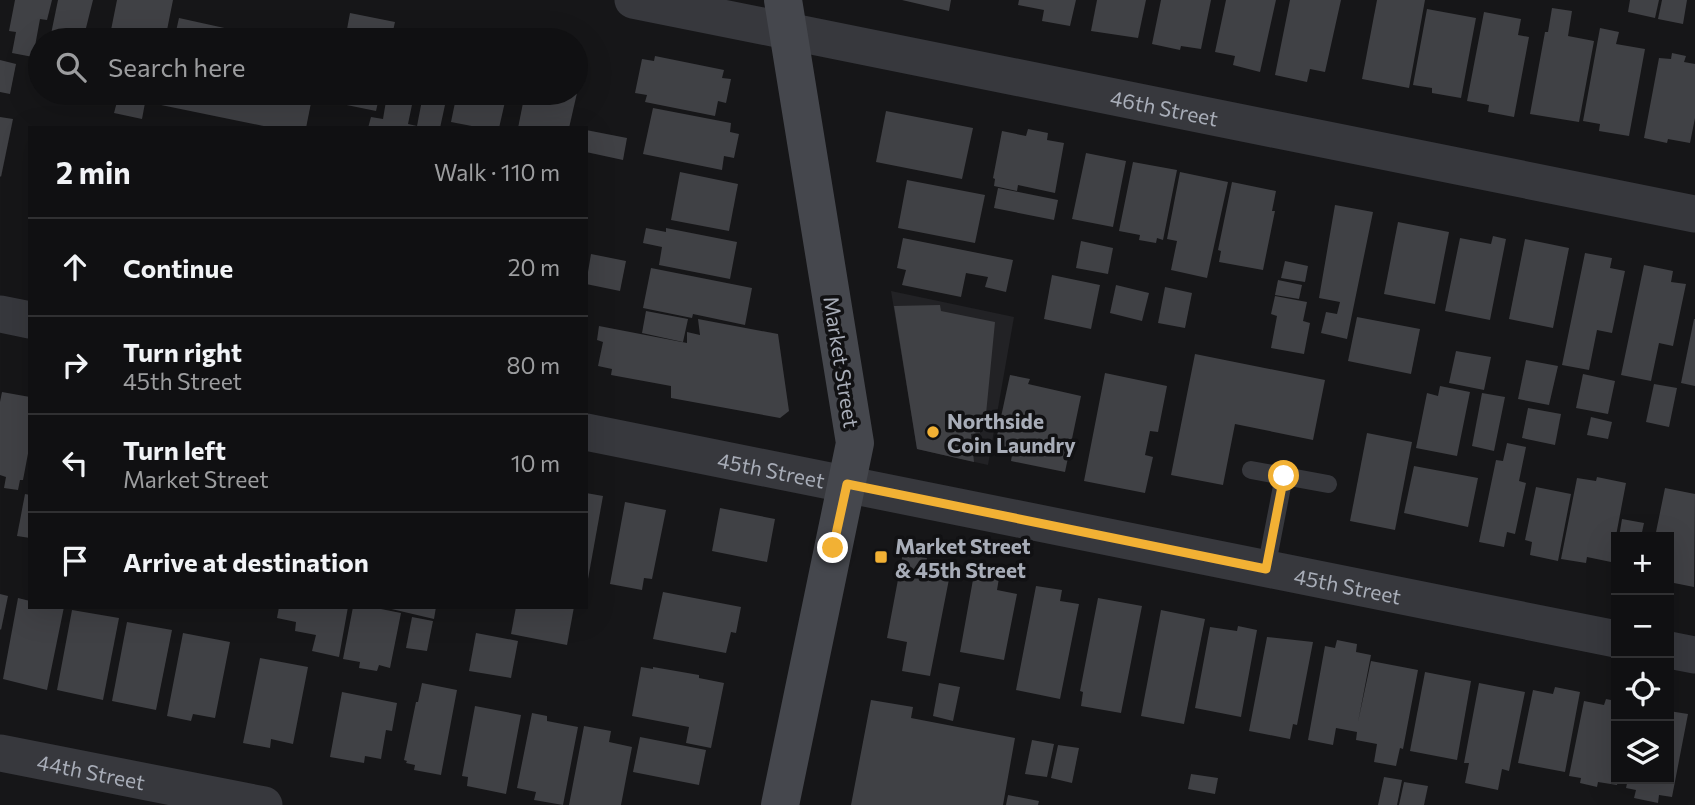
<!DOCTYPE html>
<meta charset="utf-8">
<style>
body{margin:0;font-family:Commissioner,sans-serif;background:#1e1e20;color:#f1f3f6}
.controls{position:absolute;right:21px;bottom:21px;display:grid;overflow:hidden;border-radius:0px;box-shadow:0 7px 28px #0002}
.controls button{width:63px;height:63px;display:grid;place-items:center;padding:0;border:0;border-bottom:2px solid #303032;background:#101012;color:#f1f3f6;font:35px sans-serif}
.stop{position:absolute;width:21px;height:21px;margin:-16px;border:5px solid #f2b134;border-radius:50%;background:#fff}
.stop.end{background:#f2b134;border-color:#fff;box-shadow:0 2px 7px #0008}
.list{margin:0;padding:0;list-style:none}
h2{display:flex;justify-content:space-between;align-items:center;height:91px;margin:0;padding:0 28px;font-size:30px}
h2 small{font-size:23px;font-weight:400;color:#9c9d9f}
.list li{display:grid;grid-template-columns:46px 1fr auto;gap:21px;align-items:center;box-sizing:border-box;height:98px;padding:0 28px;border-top:2px solid #303032}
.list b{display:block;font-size:26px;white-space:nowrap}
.list p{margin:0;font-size:23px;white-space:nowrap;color:#9c9d9f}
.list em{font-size:23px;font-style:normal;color:#9c9d9f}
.icon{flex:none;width:38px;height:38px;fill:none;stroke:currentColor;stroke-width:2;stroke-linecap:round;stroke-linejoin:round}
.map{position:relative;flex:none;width:1695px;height:805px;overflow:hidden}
.search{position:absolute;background:#101012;box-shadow:0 7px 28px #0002;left:28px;top:28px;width:560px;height:77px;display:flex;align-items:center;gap:18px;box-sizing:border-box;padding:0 24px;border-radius:38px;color:#9c9d9f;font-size:26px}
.panel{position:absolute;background:#101012;box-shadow:0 7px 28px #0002;left:28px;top:126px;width:560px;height:483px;border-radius:0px}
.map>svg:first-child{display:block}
.built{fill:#222225}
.building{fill:#404145}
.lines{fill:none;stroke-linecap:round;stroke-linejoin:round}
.lane{stroke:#37383d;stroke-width:18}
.street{stroke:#37383d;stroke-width:37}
.secondary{stroke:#45474d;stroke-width:38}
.route{stroke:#f2b134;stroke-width:9}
.poi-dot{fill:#f2b134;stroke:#111113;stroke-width:2.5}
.labels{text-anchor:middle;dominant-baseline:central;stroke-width:7;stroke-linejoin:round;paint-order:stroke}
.street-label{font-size:21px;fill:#a8adb8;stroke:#111113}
.poi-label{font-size:21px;font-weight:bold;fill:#a8adb8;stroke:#111113;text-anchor:start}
</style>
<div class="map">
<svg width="1695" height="805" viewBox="0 0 1695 805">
<rect width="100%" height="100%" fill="#161618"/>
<path class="built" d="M891,291L1014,317L988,465L917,449Z"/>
<g class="building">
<path d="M15,0H52L47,20L40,19L33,57L12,53L16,32L9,31Z"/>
<path d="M58,0H93L83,40H65V37L51,34Z"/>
<path d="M117,0H173L165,40H118V37L110,35Z"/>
<path d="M902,0H951L949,11Z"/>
<path d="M1019,0H1076L1070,26L1042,21L1044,10L1018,5Z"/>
<path d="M1097,0H1146L1138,38L1091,31Z"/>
<path d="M1161,0H1211L1201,49L1181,46L1180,50L1152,44Z"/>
<path d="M1226,0H1276L1260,72L1233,65L1235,56L1215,52Z"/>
<path d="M1290,0H1341L1325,72L1310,69L1307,82L1275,75Z"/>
<path d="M1377,0H1425L1409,88L1362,79Z"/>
<path d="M1630,0H1659L1655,18L1628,12Z"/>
<path d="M1662,0H1687L1683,24L1658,19Z"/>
<path d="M1552,8L1572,11L1568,36L1594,41L1579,122L1530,114L1545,32H1548Z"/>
<path d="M1427,9L1476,18L1461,98L1432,93V88L1413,85Z"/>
<path d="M1484,12L1521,19L1518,35L1529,37L1514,117L1488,112L1489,105L1467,101Z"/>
<path d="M350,13L395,22L393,31L399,32L398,40H345Z"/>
<path d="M179,18L238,31L236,40H174Z"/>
<path d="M1600,28L1619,32L1616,44L1645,49L1629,136L1599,131L1600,124L1583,121Z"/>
<path d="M1672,53L1686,56L1684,62L1695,64V118L1690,143L1668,139L1667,143L1644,138L1659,58L1671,59Z"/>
<path d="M655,56L724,70L722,78L731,79L726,103L718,101L715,116L645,102L647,95L635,93L642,59L654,61Z"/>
<path d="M0,60L16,64L10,94L0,92Z"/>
<path d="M54,93H88L86,102L54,96Z"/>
<path d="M164,93H313L306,128H273L161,105Z"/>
<path d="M334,93H380L376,111L332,102Z"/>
<path d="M457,93H507L499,128H482L451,122Z"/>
<path d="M525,93H577L569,128H518Z"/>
<path d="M387,95L413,100L408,124L417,126L422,100L445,105L440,128H368L371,117L383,119Z"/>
<path d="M118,98L145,103L142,119L114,113Z"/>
<path d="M653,108L731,123L730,132L739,134L734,158L724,156L722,170L643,154Z"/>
<path d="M886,111L973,128L962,179L876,162Z"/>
<path d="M0,117L13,119L1,177L0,176Z"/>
<path d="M1028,129L1048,133L1047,140L1064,143L1055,193L1018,185L1017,191L994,186L995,179L993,178L1002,131L1026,136Z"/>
<path d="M586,130L627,138L623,160L586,152Z"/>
<path d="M1086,153L1126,161L1113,227L1072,219Z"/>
<path d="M1133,162L1177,170L1163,240L1157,238L1156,243L1139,240L1140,235L1119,231Z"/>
<path d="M680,172L738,184L729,231L671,220Z"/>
<path d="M1180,172L1228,182L1207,278L1171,270L1177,241L1167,239Z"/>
<path d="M907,180L985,195L975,243L898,228Z"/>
<path d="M1232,182L1276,191L1272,211H1275L1263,270L1219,262L1221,251L1218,250Z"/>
<path d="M998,188L1058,200L1054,220L994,208Z"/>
<path d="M1335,205L1373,212L1347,339L1321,333L1326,312L1337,314L1340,302L1319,298Z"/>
<path d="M1398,222L1449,232L1435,304L1384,294Z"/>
<path d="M646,228L666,232V228L737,242L730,279L659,265L662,247L643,243Z"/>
<path d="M1493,236L1506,239L1490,320L1445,311L1460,238L1491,244Z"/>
<path d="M903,238L1013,260L1006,292L985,287L988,277L966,273L961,297L902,285L906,270L897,268Z"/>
<path d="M1525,239L1569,248L1553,328L1509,319Z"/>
<path d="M1081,241L1113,248L1108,274L1076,268Z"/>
<path d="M1585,253L1612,258L1610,268L1625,271L1612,333L1597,330L1589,370L1562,365Z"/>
<path d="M591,254L626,261L620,291L586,284Z"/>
<path d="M1285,261L1308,266L1305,282L1281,278Z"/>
<path d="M1644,265L1673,271L1671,282L1686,284L1673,346L1659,343L1651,381L1621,375Z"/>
<path d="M651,268L752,288L745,325L693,314L692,318L643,308Z"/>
<path d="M1052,275L1100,285L1091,329L1044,319Z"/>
<path d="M1278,280L1302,285L1299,299L1275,295Z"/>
<path d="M1116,285L1149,293L1142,321L1110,313Z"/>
<path d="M1165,287L1192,293L1185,328L1158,323Z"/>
<path d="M1275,296L1307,302L1303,321L1310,323L1304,354L1271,348L1277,316L1271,314Z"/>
<path d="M940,305L941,311L995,322L986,414L980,417V433L971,434L974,462L917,449L894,306Z"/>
<path d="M646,311L688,319L683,342L642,333Z"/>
<path d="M1357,317L1420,329L1411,374L1348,361Z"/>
<path d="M698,319L778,334L789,411L780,418L671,398V386L611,375L612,369L598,366L603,342L597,340L599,326L687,343V332L700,335Z"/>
<path d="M1694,319H1695V386L1681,383Z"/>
<path d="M1456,351L1491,357L1484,390L1449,383Z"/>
<path d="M1195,354L1325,380L1313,440L1235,424L1223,485L1171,475Z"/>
<path d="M1526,360L1558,366L1549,405L1518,399Z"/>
<path d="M1105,373L1167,386L1158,432L1150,431L1145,455L1153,457L1145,493L1084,481Z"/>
<path d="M1583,374L1615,381L1608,414L1576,408Z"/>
<path d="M1010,375L1030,379L1028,384L1081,396L1065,472L1011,461L1013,449L995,445Z"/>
<path d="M1654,384L1677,388L1669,427L1646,422Z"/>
<path d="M1440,386L1470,392L1457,456L1416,448L1427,393L1438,396Z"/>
<path d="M2,392L30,397V443L23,480H20L18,490L4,488L6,477L0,475V402Z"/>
<path d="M1482,393L1505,397L1494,451L1472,446Z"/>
<path d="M1528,408L1561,414L1555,445L1522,438Z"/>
<path d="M1591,417L1612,422L1608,439L1587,435Z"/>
<path d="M1367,433L1412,442L1395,530L1350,521Z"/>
<path d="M1507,443L1526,447L1519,481L1526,483L1515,534L1507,532L1504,547L1479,542L1496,460L1503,461Z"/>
<path d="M1414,466L1478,478L1468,527L1404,513Z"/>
<path d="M1597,477L1626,483L1611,562L1587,557L1586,563L1561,559L1577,478L1596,481Z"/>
<path d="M1536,487L1571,494L1558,561L1530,555L1532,542L1525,540Z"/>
<path d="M1665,488L1695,494L1694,587L1669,582V537H1655Z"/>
<path d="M586,493L603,496L588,579H586Z"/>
<path d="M25,494L30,495V538L17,536Z"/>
<path d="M625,502L666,510L652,579L644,578L642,590L610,584Z"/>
<path d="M720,508L775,519L767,562L712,551Z"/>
<path d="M1622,519L1644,523L1641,537H1619Z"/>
<path d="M903,553L927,558L925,564L951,569L930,676L902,671L907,642L887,638Z"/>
<path d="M974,574L999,578L997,590L1017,594L1004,660L960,652Z"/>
<path d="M1036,586L1062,590L1060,601L1079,604L1060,699L1016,690Z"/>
<path d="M663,592L741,607L736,633L731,632L726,653L653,639Z"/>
<path d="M0,594L8,596L1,630L0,629Z"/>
<path d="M18,598L30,601V607H64L47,690L3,679Z"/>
<path d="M1098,598L1142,606L1121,713L1081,706L1083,692L1080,691Z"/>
<path d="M279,607H348L339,657L312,651L316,635L295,631L296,622L277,618Z"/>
<path d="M353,607H371L401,613L390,668L379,665L377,671L359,668L360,662L343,659Z"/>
<path d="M383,607H436L434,619Z"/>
<path d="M516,607H574L567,645L511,634Z"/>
<path d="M72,610L119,618L103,700L57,690Z"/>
<path d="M1161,610L1205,619L1184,724L1141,716Z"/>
<path d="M412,617L433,621L427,651L406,648Z"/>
<path d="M127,622L172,630L156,710L112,701Z"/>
<path d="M1238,626L1257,630L1241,717L1195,708L1210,627L1237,631Z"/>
<path d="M183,633L230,642L215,718L193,714L191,721L167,716Z"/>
<path d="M476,633L518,641L511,678L469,671Z"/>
<path d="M1267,637L1313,642L1297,725L1293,724L1290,739L1249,731Z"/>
<path d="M1337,640L1357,644L1356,652L1371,655L1358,722L1371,661L1418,670L1403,749L1400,748L1396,766L1374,762L1377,744L1356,740L1357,732L1336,728L1333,745L1308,740L1325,646L1335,648Z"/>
<path d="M260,658L308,667L293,744L271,739L270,748L243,743Z"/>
<path d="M641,667L653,669V667L699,675V678L724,683L711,748L686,743L689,727L632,716Z"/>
<path d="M1425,672L1471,681L1457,760L1410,751Z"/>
<path d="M422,683L457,690L441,775L414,770L415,765L406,763L407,761L404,760L416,702H418Z"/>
<path d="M939,683L960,687L953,721L933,716Z"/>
<path d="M1479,683L1525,692L1509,771L1502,769L1498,790L1465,783L1469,763H1464Z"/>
<path d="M1555,687L1580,692L1565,772L1518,763L1533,690L1553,694Z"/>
<path d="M342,692L397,703L392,731L386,730L381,759L365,756L364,763L330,757Z"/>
<path d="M1606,699L1616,701V779H1618L1617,785L1598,782L1597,787L1580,783L1581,778L1569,776L1584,701L1604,705Z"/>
<path d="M871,700L913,707L911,718L1015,738L1003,805H851Z"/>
<path d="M475,706L521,715L506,794L467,786L468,777L462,776Z"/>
<path d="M1669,711L1688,714L1672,797L1659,795L1658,803L1634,798L1636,790L1626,788L1628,779H1669Z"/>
<path d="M532,713L547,716V721L578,727L563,805L534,800L536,792L517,788Z"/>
<path d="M584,726L611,731L609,742L632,747L621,805H569Z"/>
<path d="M640,737L706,750L699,785L633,772Z"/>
<path d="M1032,740L1054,744L1047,777L1025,774Z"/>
<path d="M1058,745L1079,748L1072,783L1051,778Z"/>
<path d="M1191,774L1218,778L1215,794L1188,789Z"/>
<path d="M1384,777L1402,780L1397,805H1378Z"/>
<path d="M1404,782L1428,786L1424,805H1399Z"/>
<path d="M1008,795L1039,801L1038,805H1006Z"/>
</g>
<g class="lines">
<g class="lane">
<path d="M1251,470L1328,484"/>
<path d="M1266,569L1284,476"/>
</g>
<g class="street">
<path id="s1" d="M633,0L1695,214"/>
<path d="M0,314L30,320"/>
<path id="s2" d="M586,432L1616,639"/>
<path d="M1669,650L1695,655"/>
<path id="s3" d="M0,753L264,805"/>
</g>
<path class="secondary" d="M780,805L855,443L783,0"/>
</g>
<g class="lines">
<path class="route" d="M833,548L847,484L1266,569L1284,476"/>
</g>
<g class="poi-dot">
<circle cx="933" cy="432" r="7"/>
<rect x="874" y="550" width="14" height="14" rx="3.5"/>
</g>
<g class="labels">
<g class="street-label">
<text stroke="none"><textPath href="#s1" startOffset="542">46th Street</textPath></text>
<text transform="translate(842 362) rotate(81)">Market Street</text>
<text stroke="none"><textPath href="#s2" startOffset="189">45th Street</textPath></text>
<text stroke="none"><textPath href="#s2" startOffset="777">45th Street</textPath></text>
<text stroke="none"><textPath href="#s3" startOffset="93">44th Street</textPath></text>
</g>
<g class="poi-label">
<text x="947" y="420">Northside<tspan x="947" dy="24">Coin Laundry</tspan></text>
<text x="895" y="545">Market Street<tspan x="895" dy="24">&amp; 45th Street</tspan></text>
</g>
</g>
</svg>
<div class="controls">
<button>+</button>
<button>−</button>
<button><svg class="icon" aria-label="locate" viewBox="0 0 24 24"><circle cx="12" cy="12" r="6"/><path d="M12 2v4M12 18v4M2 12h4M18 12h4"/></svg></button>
<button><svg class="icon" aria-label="layers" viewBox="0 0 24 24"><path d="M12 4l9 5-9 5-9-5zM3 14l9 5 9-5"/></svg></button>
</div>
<div class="stop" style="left:1284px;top:476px"></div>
<div class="stop end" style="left:833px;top:548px"></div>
<div class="search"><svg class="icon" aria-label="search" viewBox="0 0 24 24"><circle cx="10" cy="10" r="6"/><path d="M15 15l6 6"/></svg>Search here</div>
<section class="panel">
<h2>2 min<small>Walk · 110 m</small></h2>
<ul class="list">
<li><svg class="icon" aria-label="ahead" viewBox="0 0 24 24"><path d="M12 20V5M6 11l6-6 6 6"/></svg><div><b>Continue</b></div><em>20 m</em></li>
<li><svg class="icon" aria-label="right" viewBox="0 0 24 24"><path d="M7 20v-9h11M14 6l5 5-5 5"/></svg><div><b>Turn right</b><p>45th Street</p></div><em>80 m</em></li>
<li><svg class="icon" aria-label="left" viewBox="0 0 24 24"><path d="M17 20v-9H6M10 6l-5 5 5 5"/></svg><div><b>Turn left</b><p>Market Street</p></div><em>10 m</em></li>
<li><svg class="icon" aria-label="arrive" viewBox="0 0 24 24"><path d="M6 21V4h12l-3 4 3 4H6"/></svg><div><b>Arrive at destination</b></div></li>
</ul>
</section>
</div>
